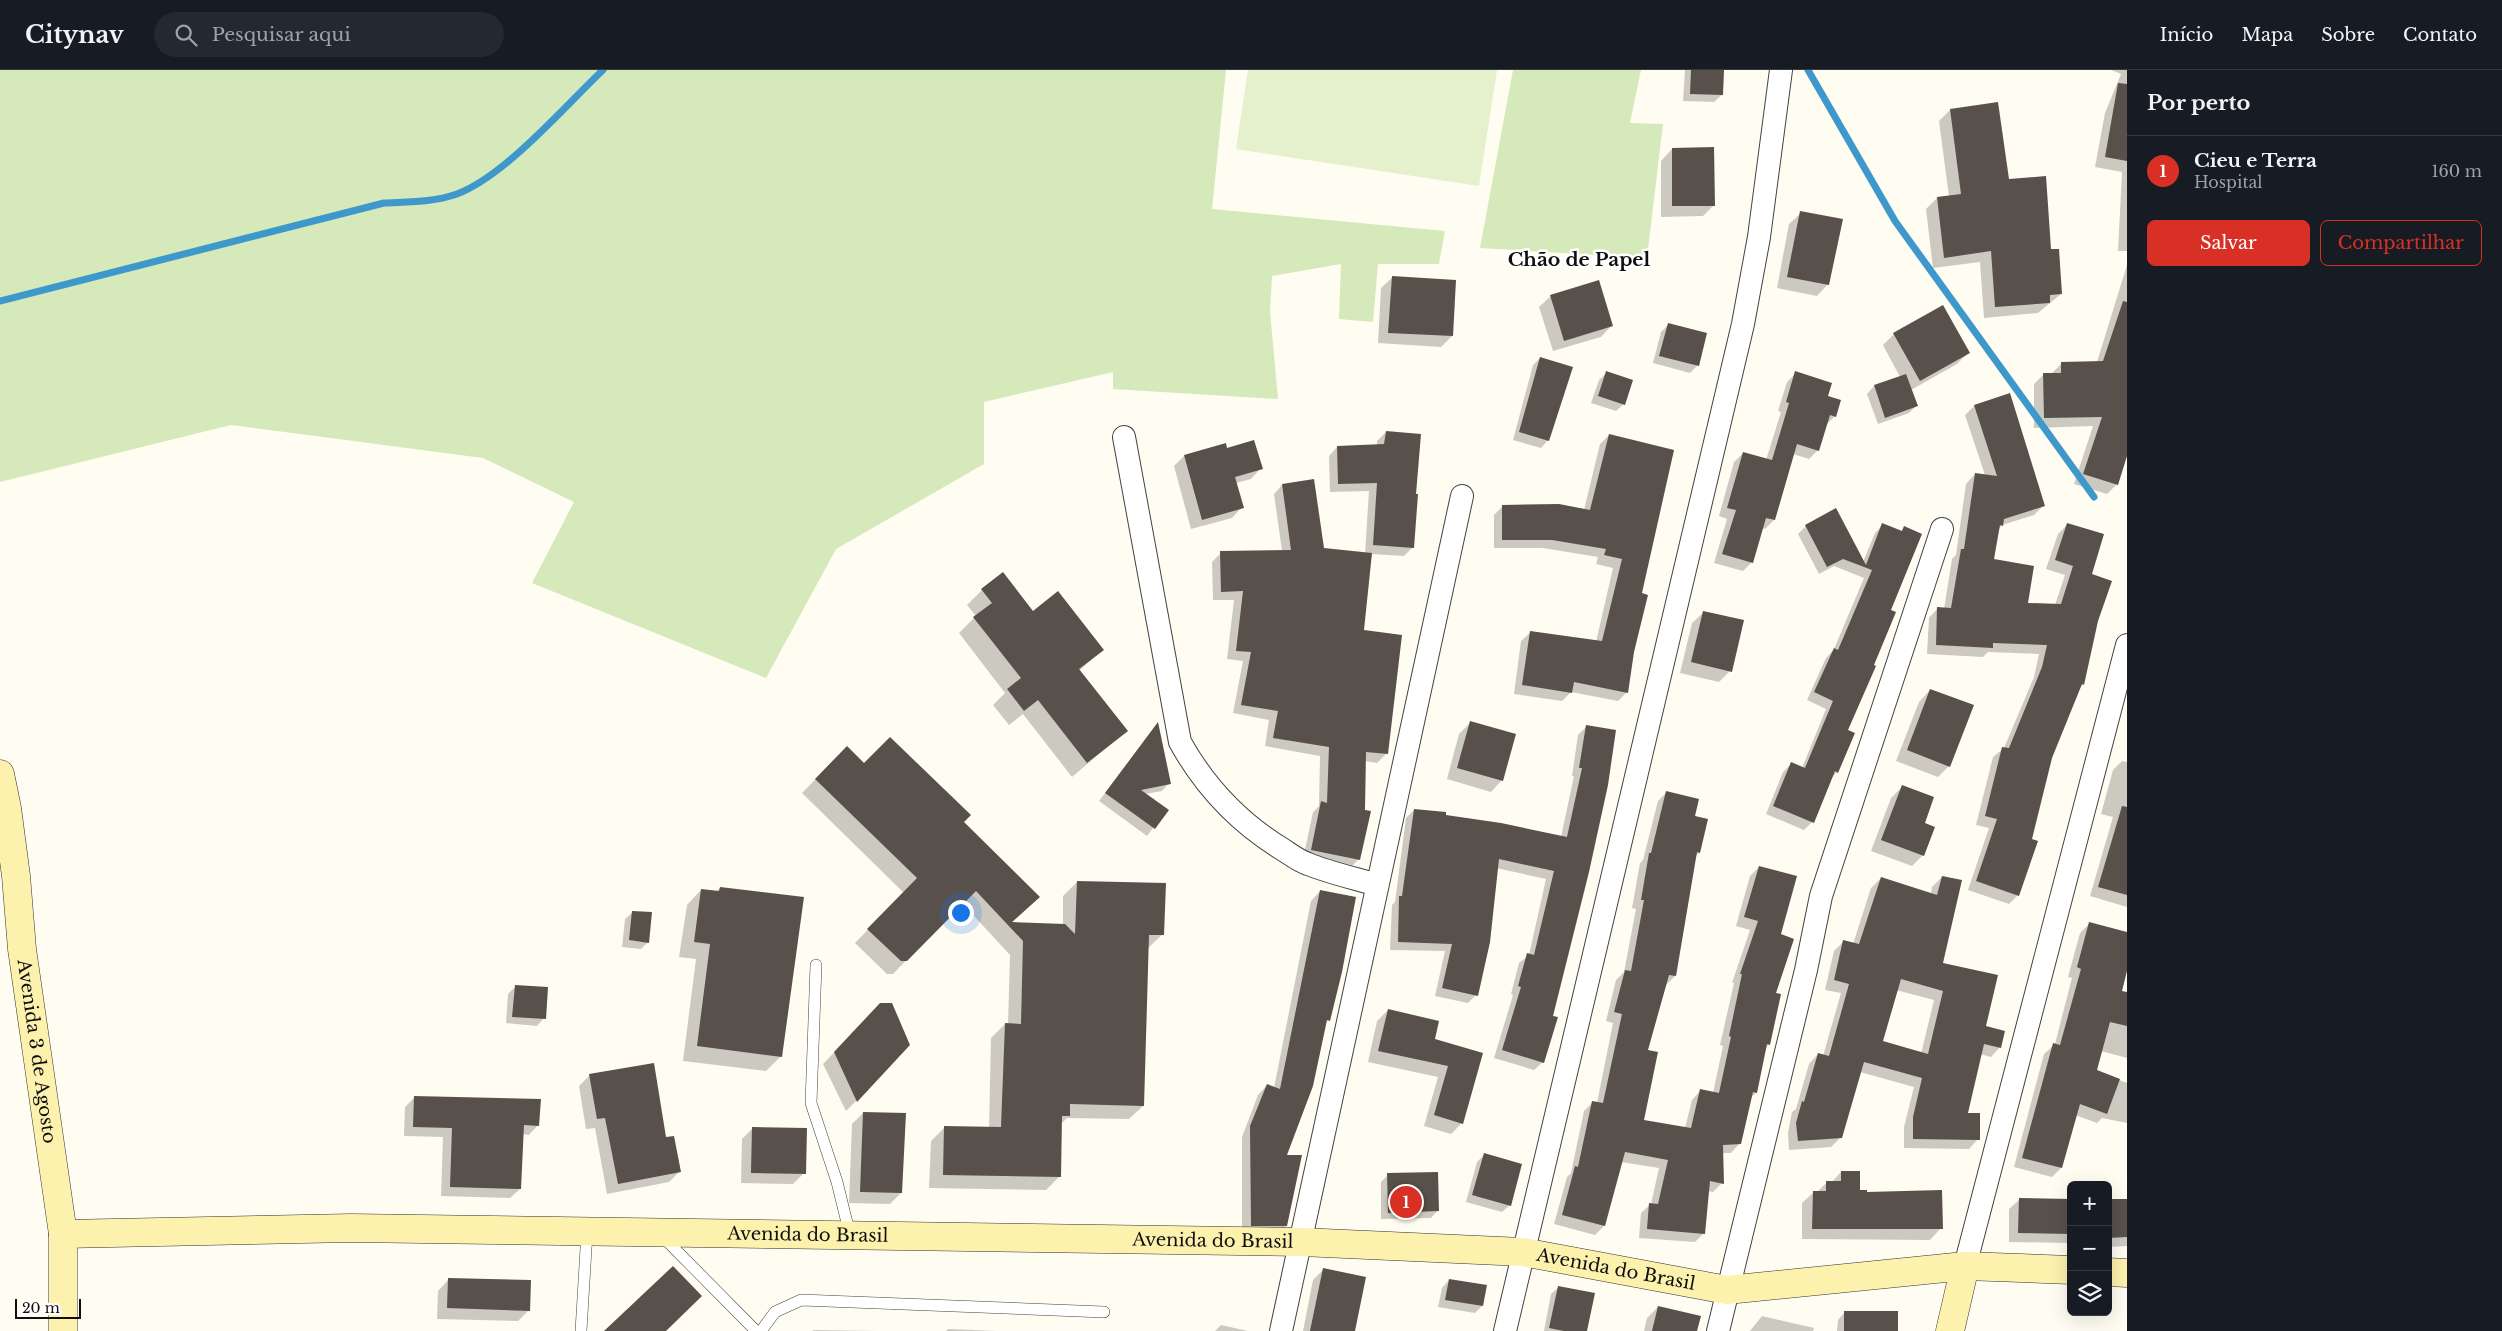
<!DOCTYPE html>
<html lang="pt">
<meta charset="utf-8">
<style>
body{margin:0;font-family:"Libre Baskerville",serif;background:#242831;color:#f1f3f6}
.controls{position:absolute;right:15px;bottom:15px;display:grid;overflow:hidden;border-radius:8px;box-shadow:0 5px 20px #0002}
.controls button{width:45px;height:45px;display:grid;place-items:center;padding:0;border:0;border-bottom:1px solid #363941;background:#171b24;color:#f1f3f6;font:25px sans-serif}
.scale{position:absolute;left:15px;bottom:12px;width:66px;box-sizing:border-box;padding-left:5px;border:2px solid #0f0f0f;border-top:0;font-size:14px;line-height:18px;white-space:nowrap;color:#0f0f0f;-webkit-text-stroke:4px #fff;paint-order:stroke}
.you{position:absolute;left:960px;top:842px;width:18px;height:18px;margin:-12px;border:4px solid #fff;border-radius:50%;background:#1a73e8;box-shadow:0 0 0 8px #1a73e833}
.badge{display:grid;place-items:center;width:32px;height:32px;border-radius:50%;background:#d93025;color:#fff;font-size:16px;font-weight:700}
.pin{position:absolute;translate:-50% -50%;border:2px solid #fff;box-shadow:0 1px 5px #0006}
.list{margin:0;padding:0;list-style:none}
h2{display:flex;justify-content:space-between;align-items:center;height:65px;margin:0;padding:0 20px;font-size:21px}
h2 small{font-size:16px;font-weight:400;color:#9ea1a6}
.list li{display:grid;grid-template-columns:32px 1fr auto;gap:15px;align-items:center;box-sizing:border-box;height:70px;padding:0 20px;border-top:1px solid #363941}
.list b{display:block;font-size:19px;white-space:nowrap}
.list p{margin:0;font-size:16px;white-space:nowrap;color:#9ea1a6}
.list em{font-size:16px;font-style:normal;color:#9ea1a6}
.actions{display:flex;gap:10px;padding:15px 20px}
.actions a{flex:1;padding:11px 0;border:1px solid #d93025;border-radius:8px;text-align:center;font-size:18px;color:#d93025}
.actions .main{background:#d93025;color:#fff}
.icon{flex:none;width:28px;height:28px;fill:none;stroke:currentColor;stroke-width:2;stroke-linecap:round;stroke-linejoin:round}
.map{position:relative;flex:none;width:2127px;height:1261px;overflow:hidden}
header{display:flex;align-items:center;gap:30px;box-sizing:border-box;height:70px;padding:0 25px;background:#171b24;border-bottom:1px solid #363941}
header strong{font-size:24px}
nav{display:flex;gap:28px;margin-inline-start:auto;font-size:18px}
.search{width:350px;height:45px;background:#242831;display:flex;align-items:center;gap:12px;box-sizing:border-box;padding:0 18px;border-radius:28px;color:#9ea1a6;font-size:19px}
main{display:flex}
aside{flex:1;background:#171b24}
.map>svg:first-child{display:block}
.green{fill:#d5e9bb}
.pitch{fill:#e5f0cd}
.shadow{fill:#0003;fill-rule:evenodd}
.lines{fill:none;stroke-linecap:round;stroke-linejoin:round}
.stream{stroke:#3f98cb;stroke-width:7}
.building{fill:#58504b;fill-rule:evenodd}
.lane-casing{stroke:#424242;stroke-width:12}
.street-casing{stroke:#424242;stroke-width:24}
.secondary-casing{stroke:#313131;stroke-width:29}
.lane{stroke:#fff;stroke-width:11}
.street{stroke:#fff;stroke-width:22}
.secondary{stroke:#fdf1ae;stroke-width:28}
.labels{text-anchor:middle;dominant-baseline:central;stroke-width:5;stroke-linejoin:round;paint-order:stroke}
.street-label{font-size:18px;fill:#0f0f0f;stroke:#fff}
.neighbourhood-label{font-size:19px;font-weight:bold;fill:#0f0f0f;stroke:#fff}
</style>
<header>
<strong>Citynav</strong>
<div class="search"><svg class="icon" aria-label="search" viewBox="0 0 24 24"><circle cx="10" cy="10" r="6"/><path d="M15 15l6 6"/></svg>Pesquisar aqui</div>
<nav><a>Início</a><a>Mapa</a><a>Sobre</a><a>Contato</a></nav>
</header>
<main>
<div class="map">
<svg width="2127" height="1261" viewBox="0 0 2127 1261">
<rect width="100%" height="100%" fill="#fffcf1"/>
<g class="green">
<path d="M0,0H1226L1212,139L1445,161L1439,194H1378L1373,252L1339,249L1341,194L1272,206L1270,241L1278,329L1113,319V302L984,332V394L836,479L766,608L532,513L574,432L483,388L231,355L0,412Z"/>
<path d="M1513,0H1641L1630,53L1663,54L1647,188L1480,178Z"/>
</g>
<path class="pitch" d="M1248,0H1497L1479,116L1236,79Z"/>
<g class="shadow">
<path d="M1685,0H1723L1722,25L1714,32L1683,31Z"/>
<path d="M2111,0H2127V181H2118L2122,102L2095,97L2105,43L2121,4Z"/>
<path d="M1950,40L2008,110L2050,180L2061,224L2038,243L1984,248L1980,192L1933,198L1926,139L1937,128L1949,127L1939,51Z"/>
<path d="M1672,79L1714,135L1703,146L1661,147V91Z"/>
<path d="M1801,143L1828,214L1817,226L1777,218L1789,154Z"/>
<path d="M2127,195V382L2117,414L2107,424L2074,414L2093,356L2034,358V314L2044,304L2052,303L2062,293L2097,292Z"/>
<path d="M1393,207L1452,266L1441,277L1378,273L1381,218Z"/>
<path d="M1551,226L1612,255L1601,267L1553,281L1539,237Z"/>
<path d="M1668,255L1706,264L1697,296L1690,303L1653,293L1661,262Z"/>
<path d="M1894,264L1968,283L1957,294L1911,320L1916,336L1909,343L1878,354L1867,324L1874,316L1900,307L1883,275Z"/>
<path d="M1540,288L1548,370L1541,378L1513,370L1533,295Z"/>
<path d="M1607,303L1624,334L1616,341L1591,333L1599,310Z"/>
<path d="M1796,303L1826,326L1835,346L1826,355L1818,380L1809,389L1793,384L1774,450L1765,459L1762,458L1752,492L1743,501L1714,493L1727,449L1719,446L1734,392L1743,383L1766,390L1781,342L1778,341L1787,312Z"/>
<path d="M1974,336L2044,435L2034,445L2002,455L1998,460L1993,490L2026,534L2055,535L2065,505L2046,499L2058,464L2067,455L2091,505L2097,551L2083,614L2079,618L2051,688L2018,825L2009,834L1968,820L1989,758L1976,755L1993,687L2004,678L2034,607L2039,584L1988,582L1983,587L1927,584L1929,548L1938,538L1944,539L1952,489L1956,485L1966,414L1975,404L1985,405L1965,345Z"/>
<path d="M1386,362L1414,425L1413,477L1404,486L1371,484L1362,561L1386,684L1377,693L1365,691L1359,789L1350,798L1303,789L1313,742L1319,736L1320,686L1265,676L1269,650L1233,643L1243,591L1227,589L1234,530H1213L1212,492L1221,483L1282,481L1274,424L1282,415L1323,479L1365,484L1369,421L1330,422L1329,386L1337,377L1377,375V371Z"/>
<path d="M1609,365L1640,524L1627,622L1618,631L1571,622L1562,631L1514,624L1521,571L1530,563L1596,572L1613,498L1596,494L1598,487L1543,478H1494V445L1503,436L1584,440L1600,374Z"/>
<path d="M1226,380L1261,398L1251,409L1236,413L1242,437L1232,448L1191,459L1174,396L1184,386Z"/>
<path d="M1883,455L1901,462L1904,458L1890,540L1846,661L1837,702L1830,710L1812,752L1804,760L1766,744L1783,702L1791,694L1802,698L1826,639L1807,630L1826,588L1834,579L1864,508L1834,496L1819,504L1798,464L1806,456L1863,492L1875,463Z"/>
<path d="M982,520L1033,542L1102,580L1079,601L1126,661L1072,707L1023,644L1009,655L993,635L1005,623L959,563L976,546L967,535Z"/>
<path d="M1704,542L1730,601L1719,612L1680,603L1692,553Z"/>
<path d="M1930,620L1949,696L1938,707L1896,691L1919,632Z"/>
<path d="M1471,652L1502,710L1491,722L1447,709L1459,664Z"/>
<path d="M1157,655L1169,713L1162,721L1145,724L1167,740L1147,766L1099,731Z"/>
<path d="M1586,657L1614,661L1543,992L1534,1000L1494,988L1513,925L1511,924L1519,893L1529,885L1546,809L1496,798L1476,925L1468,933L1435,926L1445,881L1390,880L1392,835L1395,832L1406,748L1414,740L1561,767L1574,706H1572L1578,665Z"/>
<path d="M847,677L864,694L962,752L1025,840L1010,854L1063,855V826L1077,812L1163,864L1148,878L1143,1036L1129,1049L1067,1048L1061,1054L1059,1107L1046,1120L929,1118L931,1071L945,1057L989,1058L991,968L1005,954L1008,955L1010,885L962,833L893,904H887L855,873L904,823L802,723Z"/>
<path d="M2122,691L2127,692V837L2090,826L2113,747L2101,744L2113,700Z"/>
<path d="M1902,717L1923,754V785L1912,796L1871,781L1891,728Z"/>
<path d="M1667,722L1693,747L1707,750L1699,783L1695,787L1675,906L1666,915L1647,981L1642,1051L1685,1058L1692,1030L1701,1020L1713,1023L1723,976L1720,975L1734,913H1732L1750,860L1736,856L1750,806L1759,797L1779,865L1769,974L1765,979L1756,1023L1750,1028L1740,1073L1731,1083H1722V1113L1713,1122L1708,1121L1704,1163L1695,1172L1639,1168L1641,1143L1651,1134L1659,1098L1621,1092L1604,1156L1595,1165L1554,1154L1567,1107L1571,1103L1584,1041L1593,1032L1597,1033L1613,953L1606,951L1616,910L1624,902L1636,839L1632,838L1640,793L1643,790L1658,731Z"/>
<path d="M1942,807L1941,894L2000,977L1991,987L1980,984L1966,1045L1978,1069L1969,1079L1904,1078V1057L1914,1017L1860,1002L1841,1067L1831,1077L1789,1080L1788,1063L1792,1042L1796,1039L1809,994L1818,984L1823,986L1841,923L1825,920L1834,881L1844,871L1853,874L1871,818L1881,808L1931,824L1932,817ZM1896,920L1934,930L1921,984L1881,972Z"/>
<path d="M720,818L781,986L766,1001L683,991L696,889L679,887L687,835L701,820L716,822Z"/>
<path d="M1320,821L1328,950L1324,954L1285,1086L1286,1156L1277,1165L1242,1164V1067L1258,1025L1267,1015L1274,1018L1311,831Z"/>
<path d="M633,842L648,872L641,879L622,877L625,849Z"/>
<path d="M2089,854L2127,863V897L2120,922L2127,923V988L2101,981L2095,1001L2127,1013V1053L2102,1048L2097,1053L2075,1045L2061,1098L2052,1107L2014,1097L2044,984L2055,974L2072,908L2068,907L2080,863Z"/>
<path d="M515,917L544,948L537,956L506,953L508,924Z"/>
<path d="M1388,940L1434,970L1482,984L1462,1053L1451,1064L1424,1056L1438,1007L1368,992L1377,951Z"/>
<path d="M869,946L856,1031L846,1041L823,994Z"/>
<path d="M590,1005L665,1069L679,1102L669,1112L607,1124L595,1058L586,1059L579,1016Z"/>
<path d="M415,1027L538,1055L529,1065L522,1064L520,1119L510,1128L441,1126L443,1067L404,1066L405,1037Z"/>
<path d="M863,1043L901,1123L890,1134L849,1133L852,1054Z"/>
<path d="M753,1058L804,1103L793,1114L741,1113L742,1069Z"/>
<path d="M1484,1085L1510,1135L1502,1142L1466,1132L1477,1092Z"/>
<path d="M1841,1102L1859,1121L1941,1158L1930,1170L1802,1169V1133L1814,1122H1817L1827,1112H1832Z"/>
<path d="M1388,1105L1438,1140L1431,1148L1381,1149V1112Z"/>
<path d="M2019,1130H2071V1173L2009,1172V1139Z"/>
<path d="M2108,1130H2127V1176L2108,1177Z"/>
<path d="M1323,1200L1354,1261H1303L1313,1210Z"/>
<path d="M449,1209L529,1240L518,1251L437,1249L438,1221Z"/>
<path d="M1449,1210L1482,1236L1475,1243L1438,1237L1442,1218Z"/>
<path d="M1559,1217L1586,1261H1544L1551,1224Z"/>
<path d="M1658,1237L1696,1261H1644L1647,1248Z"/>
<path d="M1845,1242L1897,1261H1837L1838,1250Z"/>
<path d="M1762,1246L1814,1258L1813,1261H1750Z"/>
<path d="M1221,1255L1248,1261H1215Z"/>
<path d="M948,1259L997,1261H946Z"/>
<path d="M814,1260L876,1261H812Z"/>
</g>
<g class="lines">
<g class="stream">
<path d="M1808,0L1895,151L2094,427"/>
<path d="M0,231L384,133C408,132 434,132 457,124C506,105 563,38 603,0"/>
</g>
</g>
<g class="building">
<path d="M1691,0H1724L1723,25L1690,24Z"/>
<path d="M2118,13L2127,14V91L2105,87Z"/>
<path d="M1998,32L2009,109L2046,106L2051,179H2059L2062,224L2050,225V233L1995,237L1991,181L1944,188L1937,127L1961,124L1950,39Z"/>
<path d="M1714,77L1715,136H1672V78Z"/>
<path d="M1800,141L1843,149L1829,215L1787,207Z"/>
<path d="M1392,206L1456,210L1453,266L1388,263Z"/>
<path d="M1599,210L1613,256L1564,271L1550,225Z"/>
<path d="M2123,231L2127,232V386L2118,415L2083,404L2102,347L2044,348L2043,303H2061V292L2103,291Z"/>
<path d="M1943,235L1970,283L1920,311L1893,263Z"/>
<path d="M1668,253L1707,263L1699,296L1659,286Z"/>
<path d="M1540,287L1573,297L1549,371L1519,362Z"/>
<path d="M1606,301L1633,310L1625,335L1598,326Z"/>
<path d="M1795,301L1832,313L1828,326L1841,330L1836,347L1830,345L1819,381L1797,374L1775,450L1766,448L1753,493L1722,484L1736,440L1727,438L1743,382L1772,390L1789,333L1786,332Z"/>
<path d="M1906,304L1918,336L1885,348L1874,315Z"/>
<path d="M2010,323L2045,436L2004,449L2003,456L2000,455L1994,489L2034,496L2028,533L2061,534L2073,496L2055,490L2067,453L2104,464L2092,504L2112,511L2098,551L2084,615L2082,614L2052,688L2032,769L2038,771L2019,826L1976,811L1997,749L1985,746L2002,677L2009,678L2042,597L2047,575L1993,573V578L1936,575L1937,537L1951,538L1961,479H1964L1975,403L1997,406L1974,335Z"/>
<path d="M1386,361L1421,364L1416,424H1418L1414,478L1373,475L1377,413L1338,414L1337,376L1384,374Z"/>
<path d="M1609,364L1674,380L1642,523L1648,525L1634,582L1628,623L1574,612L1572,623L1522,615L1530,561L1602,571L1622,489L1604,485L1606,479L1552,470H1502V435L1559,434L1590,440Z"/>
<path d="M1254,370L1263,399L1235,407L1244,438L1202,450L1184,385L1226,373L1227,378Z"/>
<path d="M1314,409L1324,478L1372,483L1364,560L1402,565L1388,684L1366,682L1365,740L1371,741L1360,790L1311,780L1321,731L1327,733L1329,677L1273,668L1278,641L1241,635L1251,582L1236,581L1243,521L1221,522L1220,481L1291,480L1282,414Z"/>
<path d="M1836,438L1866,495L1882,453L1902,461L1904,456L1922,464L1891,540L1896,542L1874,595L1876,596L1848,660L1855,663L1838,703L1835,701L1814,753L1773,736L1791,692L1805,698L1833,631L1814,622L1834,578L1838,580L1872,500L1843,489L1827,497L1805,455Z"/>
<path d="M1003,502L1033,541L1058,521L1104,580L1079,599L1128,661L1087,693L1038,630L1024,641L1007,619L1021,608L973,547L992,533L981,519Z"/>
<path d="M1703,541L1744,550L1732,602L1691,592Z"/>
<path d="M1930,619L1974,635L1950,697L1907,680Z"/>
<path d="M1470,651L1516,664L1503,711L1457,698Z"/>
<path d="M1158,652L1171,714L1141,720L1169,740L1155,759L1105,723Z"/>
<path d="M1586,655L1616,660L1608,715L1589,802L1553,946L1558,947L1544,993L1502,980L1521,917L1518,916L1527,883L1534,885L1554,801L1499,789L1490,872L1478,926L1442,918L1452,874L1398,872L1399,826H1402L1414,739L1446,742V745L1501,753L1567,767L1582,698H1579Z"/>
<path d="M890,667L971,745L964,752L1040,827L1012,852L1065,854L1075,864L1077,811L1166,813L1164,865H1149L1144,1036L1070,1034V1046H1062L1061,1107L943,1105L944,1056L1001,1057L1005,953L1021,954L1023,871L976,821L907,891H901L867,859L917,808L815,709L847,676L864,693Z"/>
<path d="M1902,715L1934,727L1925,753L1935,757L1924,786L1881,770Z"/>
<path d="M1666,721L1699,729L1695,746L1708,749L1700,783L1697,782L1676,906L1669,905L1648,980L1658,982L1644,1050L1691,1058L1700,1019L1719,1023L1731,967L1729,966L1742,904H1740L1758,851L1744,847L1759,796L1797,806L1781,864L1794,869L1776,923L1781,924L1770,975L1767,974L1757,1023L1753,1022L1741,1074L1723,1075L1724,1114L1710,1111L1705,1164L1647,1159L1649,1133L1658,1134L1668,1090L1625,1082L1605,1156L1562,1145L1575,1096L1578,1097L1592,1031L1603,1033L1622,944L1614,942L1625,900L1631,901L1644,830H1641L1649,783H1651Z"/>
<path d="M2122,736L2127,737V825L2098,817Z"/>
<path d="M1942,806L1962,810L1943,893L1998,905L1986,956L2005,961L2001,978L1984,974L1968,1043H1980V1070L1913,1069V1047L1922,1008L1864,992L1842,1068L1798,1071L1796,1053L1802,1031L1804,1032L1818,983L1829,986L1849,914L1834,910L1843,870L1859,874L1881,807L1937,825ZM1901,909L1943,921L1928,984L1883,971Z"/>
<path d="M720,817L804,827L782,987L697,976L710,874L694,872L701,819L719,821Z"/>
<path d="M1320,820L1356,827L1342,902L1330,951L1327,950L1313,1016L1287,1085H1302L1287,1156H1251L1250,1056L1267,1014L1280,1019Z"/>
<path d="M632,841L652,842L649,873L629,870Z"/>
<path d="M2089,852L2127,862V901L2122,921L2127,922V956L2110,952L2097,1000L2120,1009L2107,1044L2080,1034L2062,1098L2022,1088L2053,973L2060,975L2081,899L2077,897Z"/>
<path d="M515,915L548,917L546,949L512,947Z"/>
<path d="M880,933H892L910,975L857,1032L834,982Z"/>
<path d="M1388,939L1439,951L1435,969L1483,983L1463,1054L1434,1045L1448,996L1378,981Z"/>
<path d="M654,993L666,1067L674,1066L681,1102L618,1114L605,1048L597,1049L589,1004Z"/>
<path d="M414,1026L541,1029L539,1056L524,1055L521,1119L450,1117L452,1058L413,1057Z"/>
<path d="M863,1042L906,1043L902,1123L860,1122Z"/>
<path d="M752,1057L807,1058L806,1104L751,1103Z"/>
<path d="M1484,1083L1522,1094L1511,1136L1472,1125Z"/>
<path d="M1841,1101H1860V1120H1867V1122L1942,1120L1943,1159H1812L1813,1121H1826V1111H1841Z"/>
<path d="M1438,1102L1439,1141L1388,1143L1387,1103Z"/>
<path d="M2019,1128L2071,1129V1164L2018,1163Z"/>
<path d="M2108,1129H2127V1167L2108,1168Z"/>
<path d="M673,1196L702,1226L666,1261H604Z"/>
<path d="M1323,1198L1366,1207L1355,1261H1310Z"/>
<path d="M448,1208L531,1210L530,1241L447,1238Z"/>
<path d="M1449,1209L1487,1215L1483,1236L1445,1230Z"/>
<path d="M1558,1216L1595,1223L1587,1261H1564L1549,1258Z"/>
<path d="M1658,1236L1701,1246L1697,1261H1652Z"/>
<rect x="1844" y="1241" width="54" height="20"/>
</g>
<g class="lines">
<defs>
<g id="lane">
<path d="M816,895L811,1033L837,1112L850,1165"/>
<path d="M662,1166L756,1261"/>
<path d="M581,1261L587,1162"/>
<path d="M761,1261L775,1242L801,1230L1104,1242"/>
</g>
<g id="street">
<path d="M1124,367L1180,672C1205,717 1238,752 1282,779C1290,784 1299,791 1308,794C1330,803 1354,808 1377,815"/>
<path d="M1965,1196L2127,575"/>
<path d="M1281,1261L1462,426"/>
<path d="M1505,1261L1743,254L1759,167L1781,0"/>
<path d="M1718,1261L1806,900L1821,826L1942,459"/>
</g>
<g id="secondary">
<path id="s1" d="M0,704L7,738L16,806L22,879L63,1164V1261"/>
<path id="s2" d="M63,1164L351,1158L1301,1172L1523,1182L1727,1220L1965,1196L2071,1200"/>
<path d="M2108,1202L2127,1203"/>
<path d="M1950,1261L1965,1196"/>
</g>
</defs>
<use href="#lane" class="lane-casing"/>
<use href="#street" class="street-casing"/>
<use href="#secondary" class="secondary-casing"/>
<use href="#lane" class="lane"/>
<use href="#street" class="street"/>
<use href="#secondary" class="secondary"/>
</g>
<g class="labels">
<g class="street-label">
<text stroke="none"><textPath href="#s1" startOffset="280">Avenida 3 de Agosto</textPath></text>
<text stroke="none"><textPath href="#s2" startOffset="745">Avenida do Brasil</textPath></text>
<text stroke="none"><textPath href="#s2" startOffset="1150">Avenida do Brasil</textPath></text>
<text stroke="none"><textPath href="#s2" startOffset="1555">Avenida do Brasil</textPath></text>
</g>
<g class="neighbourhood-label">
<text x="1579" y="189">Chão de Papel</text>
</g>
</g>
</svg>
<div class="controls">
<button>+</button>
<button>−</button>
<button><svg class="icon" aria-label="layers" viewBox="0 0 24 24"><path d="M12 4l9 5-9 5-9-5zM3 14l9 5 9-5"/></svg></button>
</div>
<div class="scale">20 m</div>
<div class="you"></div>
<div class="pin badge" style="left:1406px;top:1132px">1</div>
</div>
<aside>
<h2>Por perto<small></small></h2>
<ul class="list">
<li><span class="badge">1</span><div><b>Cieu e Terra</b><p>Hospital</p></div><em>160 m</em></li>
</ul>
<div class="actions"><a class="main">Salvar</a><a>Compartilhar</a></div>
</aside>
</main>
